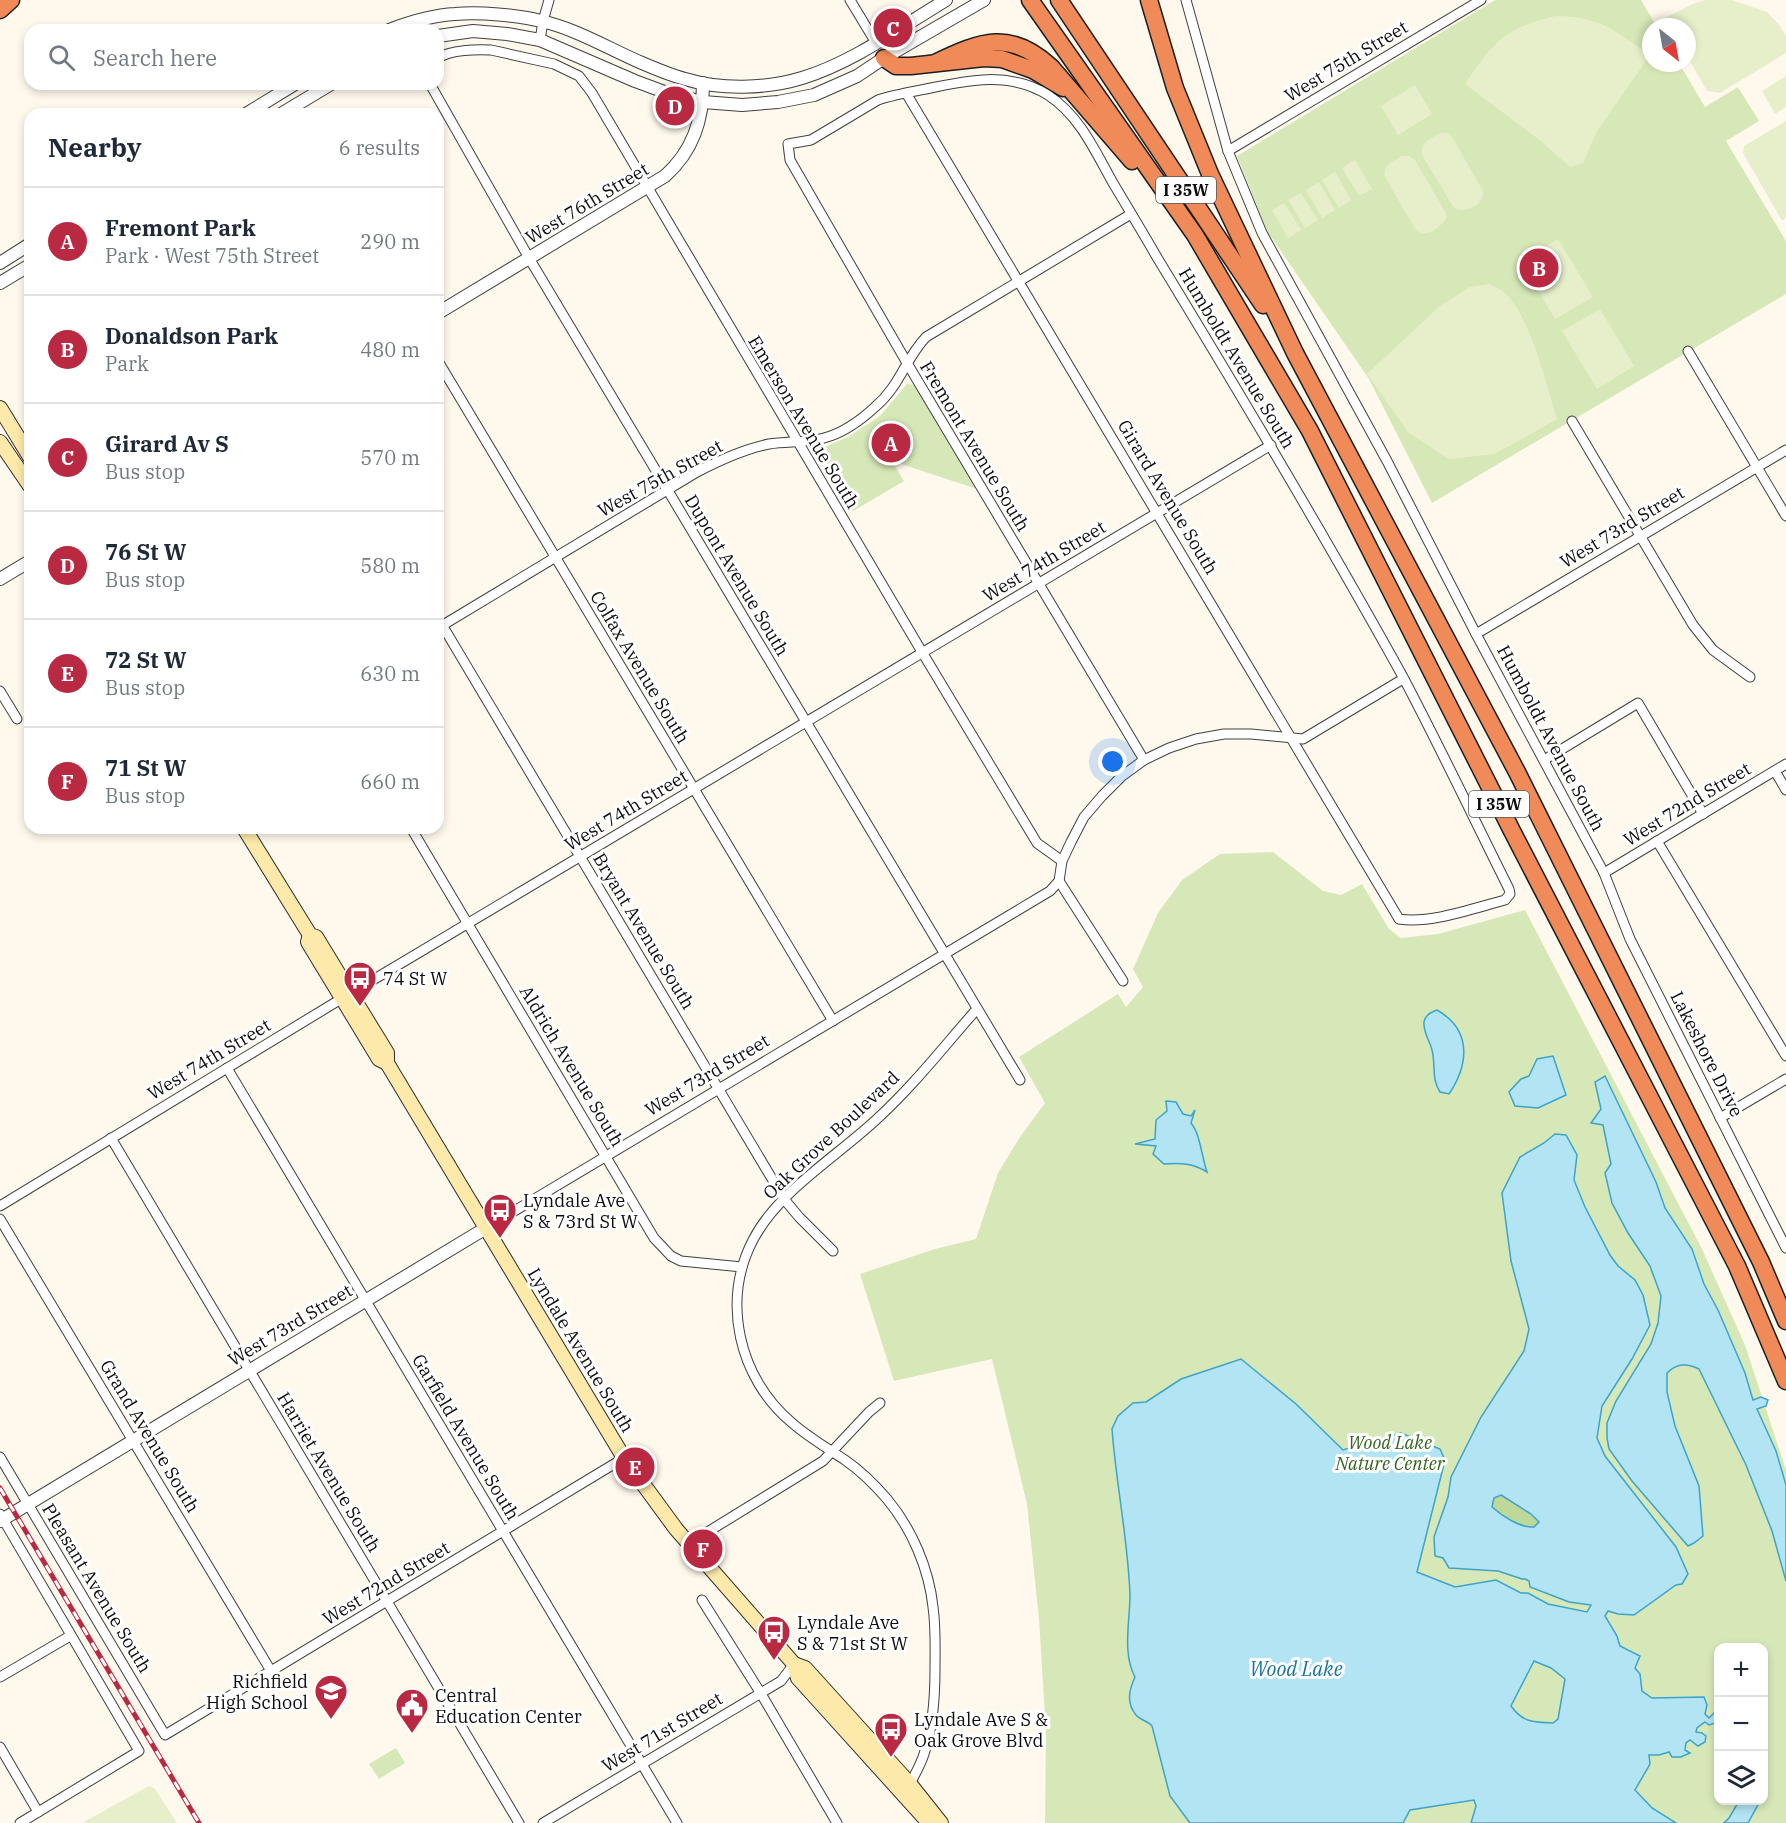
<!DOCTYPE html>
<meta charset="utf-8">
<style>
body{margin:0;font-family:"IBM Plex Serif",serif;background:#f6f6f7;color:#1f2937}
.controls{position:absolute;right:18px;bottom:18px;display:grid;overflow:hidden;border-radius:12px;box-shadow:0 3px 9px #0003}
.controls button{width:54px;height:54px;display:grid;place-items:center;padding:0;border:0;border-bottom:2px solid #e0e1e3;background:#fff;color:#1f2937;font:30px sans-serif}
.compass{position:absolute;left:1642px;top:18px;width:54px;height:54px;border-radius:50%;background:#fff;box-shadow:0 3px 9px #0003;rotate:149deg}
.you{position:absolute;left:1113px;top:762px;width:21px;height:21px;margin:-15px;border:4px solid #fff;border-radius:50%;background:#1a73e8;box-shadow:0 0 0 9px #1a73e833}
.badge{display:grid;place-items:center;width:39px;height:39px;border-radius:50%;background:#b92942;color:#fff;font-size:20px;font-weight:700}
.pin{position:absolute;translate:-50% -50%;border:3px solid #fff;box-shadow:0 2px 6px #0006}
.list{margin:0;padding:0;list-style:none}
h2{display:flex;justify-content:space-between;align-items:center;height:78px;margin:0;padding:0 24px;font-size:26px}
h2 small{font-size:20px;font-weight:400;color:#747a83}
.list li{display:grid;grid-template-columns:39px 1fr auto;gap:18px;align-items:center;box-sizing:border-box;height:108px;padding:0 24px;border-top:2px solid #e0e1e3}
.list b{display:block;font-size:22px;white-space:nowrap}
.list p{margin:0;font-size:20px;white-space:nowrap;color:#747a83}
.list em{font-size:20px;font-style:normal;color:#747a83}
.icon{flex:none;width:33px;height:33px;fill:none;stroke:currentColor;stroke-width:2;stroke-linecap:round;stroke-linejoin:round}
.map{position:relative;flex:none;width:1786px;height:1823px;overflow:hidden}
.search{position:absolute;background:#fff;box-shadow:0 3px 9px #0003;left:24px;top:24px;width:420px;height:66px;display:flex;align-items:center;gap:15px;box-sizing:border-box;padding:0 21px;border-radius:18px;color:#747a83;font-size:22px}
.panel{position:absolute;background:#fff;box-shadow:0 3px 9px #0003;left:24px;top:108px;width:420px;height:726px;border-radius:18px}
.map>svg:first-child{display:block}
.green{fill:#d7e8b8;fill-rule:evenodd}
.forest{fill:#bdd898}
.pitch{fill:#e7efca}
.water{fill:#b3e4f4;stroke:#3ca3c9;stroke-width:1.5;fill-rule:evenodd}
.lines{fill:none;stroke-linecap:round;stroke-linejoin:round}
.minor-casing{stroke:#404040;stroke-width:11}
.tertiary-casing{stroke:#404040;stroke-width:14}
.secondary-casing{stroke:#2f2f2f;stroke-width:16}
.motorway-casing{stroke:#1e1e1e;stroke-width:19}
.minor{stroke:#fff;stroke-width:9}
.tertiary{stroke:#fff;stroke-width:12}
.secondary{stroke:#fde9aa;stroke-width:14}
.motorway{stroke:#f08b59;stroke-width:16}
.rail-casing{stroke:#b92942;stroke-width:5}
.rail{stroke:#fff;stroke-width:3;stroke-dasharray:9;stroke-linecap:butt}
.labels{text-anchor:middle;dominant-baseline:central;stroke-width:6;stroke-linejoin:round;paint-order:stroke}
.shield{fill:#fff;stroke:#565656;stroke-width:1.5}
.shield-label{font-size:16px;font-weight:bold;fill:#0d0d0d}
.street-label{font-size:18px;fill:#0d0d0d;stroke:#fff}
.poi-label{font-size:18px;fill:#0d0d0d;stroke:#fff;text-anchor:start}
.park-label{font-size:18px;font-style:italic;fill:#36631f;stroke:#fff}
.water-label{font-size:20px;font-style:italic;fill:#1a739b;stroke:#fff}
</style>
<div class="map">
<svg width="1786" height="1823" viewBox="0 0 1786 1823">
<rect width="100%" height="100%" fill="#fff9ed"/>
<g class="green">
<path d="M1495,0H1641L1657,27H1651V63H1679L1705,107L1738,87L1759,121L1726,141L1786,241V294L1432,503L1369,379L1267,231L1237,156Z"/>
<path d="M907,384L916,385L977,489L892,461L904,481L850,513L816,456L817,450L848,437L880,416Z"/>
<path d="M1273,852L1323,891L1341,895L1362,884L1389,929L1401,938L1438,934L1525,910L1702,1249L1745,1345L1786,1470V1823H1045L1046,1732L1039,1619L1027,1504L992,1359L894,1381L860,1274L935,1249L976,1239L998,1173L1020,1137L1045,1103L1019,1057L1118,994L1126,1007L1143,987L1133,969L1158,913L1182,880L1220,854ZM1718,1648H1764V1800H1718Z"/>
<path d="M396,1748L405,1763L379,1779L369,1764Z"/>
</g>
<path class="forest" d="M1501,1495L1540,1521L1534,1527C1520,1528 1502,1516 1492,1507L1494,1497Z"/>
<g class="pitch">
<path d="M1705,0H1732L1767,12L1780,26L1786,36V53L1720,93L1707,91L1687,56V27H1670L1665,18L1692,4Z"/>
<path d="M1556,16C1601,17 1614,30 1650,55L1597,131L1583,163L1570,167L1542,142L1465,84C1493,43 1505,27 1556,16Z"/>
<path d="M1786,76V107L1775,114L1762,91Z"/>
<path d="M1415,85L1432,114L1398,135L1381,106Z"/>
<path d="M1786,121V218L1782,221L1743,153L1744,146Z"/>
<path d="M1440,133H1447L1452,137L1483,191C1485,205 1465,214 1454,208L1422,155C1420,142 1430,139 1440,133Z"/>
<path d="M1402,156H1409L1415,160L1445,212L1447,217C1442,226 1432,233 1422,234L1416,230L1385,177C1383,165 1392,162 1402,156Z"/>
<path d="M1355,160L1372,189L1359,196L1342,168Z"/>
<path d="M1335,172L1351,200L1339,208L1322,180Z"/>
<path d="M1319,182L1335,210L1322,218L1306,190Z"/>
<path d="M1301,193L1318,220L1305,228L1288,200Z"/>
<path d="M1284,203L1301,230L1288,238L1272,210Z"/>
<path d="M1558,239L1593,297L1555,319L1521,261Z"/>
<path d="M1489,284C1494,287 1501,289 1505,293C1531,318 1546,384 1557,419L1495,454L1449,459L1409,433L1367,374L1440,306L1470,287Z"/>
<path d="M1600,309L1634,366L1597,389L1562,331Z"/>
<path d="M149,1786L155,1789L177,1823H82Z"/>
</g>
<g class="water">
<path d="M1437,1010C1472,1030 1469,1064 1449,1094L1440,1092C1431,1078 1436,1066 1432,1050C1430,1041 1423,1033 1424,1022C1425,1015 1431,1012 1437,1010Z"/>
<path d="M1553,1056L1566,1095L1538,1108L1515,1106L1509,1092L1521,1079L1529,1076L1537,1059Z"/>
<path d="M1605,1076L1656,1182L1665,1208L1692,1249L1704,1284L1718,1310L1745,1373L1753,1400L1761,1397L1768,1400L1766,1406L1757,1409L1776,1451L1786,1485V1581L1772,1531L1746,1465L1699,1369C1687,1363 1677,1363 1667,1373V1392L1675,1426L1699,1486L1703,1536L1694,1543L1688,1546L1632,1481L1609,1449L1607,1438V1423L1616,1401L1651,1344L1658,1323L1661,1296L1650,1266L1628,1233L1612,1203L1605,1173L1611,1164L1603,1125L1591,1123L1601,1109L1595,1082Z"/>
<path d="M1166,1101L1176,1102L1183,1114L1191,1116L1195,1110L1191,1123C1200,1133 1202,1158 1207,1172C1193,1163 1180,1163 1164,1164L1153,1154L1156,1146L1135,1144L1155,1139L1156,1120L1167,1111Z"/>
<path d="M1555,1134L1566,1135L1577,1155L1574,1180L1585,1207L1610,1255L1618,1266L1635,1280L1643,1295L1650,1325L1632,1359L1602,1406L1597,1438L1605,1456L1676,1547L1688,1574L1682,1584L1676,1585L1634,1615L1618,1614L1608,1611L1605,1616L1617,1636L1620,1646L1640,1656L1635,1668L1640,1674L1642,1691L1652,1698L1704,1697L1707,1705L1705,1714L1709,1718L1717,1710L1718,1701V1722L1709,1725L1705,1722L1697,1728L1696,1732L1702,1733L1706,1736L1705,1742L1698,1746L1690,1740L1686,1743L1685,1750L1690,1753L1681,1757H1672L1669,1752L1659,1755H1649L1650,1764L1635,1790L1652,1808L1676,1823H1471L1476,1806L1474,1800L1410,1810L1403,1823H1190L1170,1796L1152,1726C1148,1721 1140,1720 1136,1715C1126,1703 1129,1690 1135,1677C1122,1653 1130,1621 1130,1595C1128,1539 1116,1484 1112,1429L1118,1416L1133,1403L1146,1402L1181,1379L1241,1359L1296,1404L1343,1450L1401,1433L1440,1449L1445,1460L1417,1572L1455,1587L1496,1580L1521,1593H1528L1548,1604L1587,1612L1591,1605L1569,1602L1530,1587L1529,1581L1525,1579H1522L1498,1571L1449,1568L1443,1558L1435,1556L1434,1537L1448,1497L1451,1477L1481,1417L1524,1351L1529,1329L1511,1261L1502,1193L1520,1157L1544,1143ZM1501,1495L1531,1514L1539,1522L1534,1527C1520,1528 1502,1516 1492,1507L1494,1498ZM1534,1661L1551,1668L1565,1679L1558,1719L1553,1723C1534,1722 1523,1723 1511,1706Z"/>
<path d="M1739,1801H1760L1748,1823H1724L1729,1818Z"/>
</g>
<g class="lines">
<defs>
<g id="minor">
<path d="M850,0L876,43"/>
<path d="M1186,0L1228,151L1262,233L1387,461L1476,634L1604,873L1630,939L1786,1248"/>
<path d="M540,40L543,21L549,0"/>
<path d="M438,58C451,50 476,49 491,50L554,64L579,76L592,93L922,652L1037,843L1062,861"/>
<path d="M430,84L529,258L1020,1080"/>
<path d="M906,93L1399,919C1431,924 1474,908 1505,900L1510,894L1509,889C1474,819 1440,747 1403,677C1325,536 1242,397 1158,259C1143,233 1128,208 1113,183C1095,151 1080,116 1048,95C1010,71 968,80 926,89C910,92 893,95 878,100L811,140L788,144L790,160L907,363L1144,760"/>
<path d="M1228,151L1481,0"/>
<path d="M1688,351L1786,516"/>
<path d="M438,361L833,1021"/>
<path d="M1572,421L1693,625L1713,650L1750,677"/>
<path d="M438,618L784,1199L799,1217L833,1251"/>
<path d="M438,628L697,472C720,460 744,449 769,444C787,441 807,443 824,438C843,433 861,420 875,407C900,386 905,359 926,337L1131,214"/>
<path d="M1476,634L1786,450"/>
<path d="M0,691L17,719"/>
<path d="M1544,760L1638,703L1703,814"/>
<path d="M1775,771L1786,790"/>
<path d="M411,828L654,1238L671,1256L681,1261L742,1267"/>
<path d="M1657,841L1786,1056"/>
<path d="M1604,873L1786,764"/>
<path d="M1059,881L1123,981"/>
<path d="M227,1068L677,1823"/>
<path d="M1720,1118L1786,1079"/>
<path d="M111,1138L519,1823"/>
<path d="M0,1206L341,999L1271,445"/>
<path d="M0,1219L271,1671"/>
<path d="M486,1228L1050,891L1059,881L1062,861L1071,842L1084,817L1102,796L1122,776L1144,760L1169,748L1196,739L1224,734H1251L1303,739L1403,679"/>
<path d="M0,1457L165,1735L624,1458"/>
<path d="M0,1514L139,1751L20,1823"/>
<path d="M688,1544L823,1461L869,1412L880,1403"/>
<path d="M702,1600L760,1692L837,1823"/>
<path d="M0,1677L70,1636"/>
<path d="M0,1747L38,1812"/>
<path d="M910,1788V1784C915,1774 921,1764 924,1754C933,1728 935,1697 935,1669C935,1649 936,1628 933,1607C929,1569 912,1529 887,1499C875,1485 861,1471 845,1460C827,1448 808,1437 791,1422C739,1378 721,1301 753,1240C778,1191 838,1156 878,1118C914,1085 945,1045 977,1009"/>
<path d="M543,1823L781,1681L794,1664"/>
</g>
<g id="tertiary">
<path d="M389,30C410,22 432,15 455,14C480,12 517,15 541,21C577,29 609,49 642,63C656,69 670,75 685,79C721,90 766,89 802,78C852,63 901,27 946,0"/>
<path d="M438,36L473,31L507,34L540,40L635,81L670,94L703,102L742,105L778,102L814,95L857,76L884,58L984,0"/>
<path d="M246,114L295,84"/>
<path d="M281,114L331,84"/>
<path d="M0,263L30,244"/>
<path d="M0,283L30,265"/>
<path d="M438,313L665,176C693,151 703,120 703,83"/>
<path d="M0,579L30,561"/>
<path d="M0,1521L486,1228"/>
</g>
<g id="secondary">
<path d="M0,408L30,457"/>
<path d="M0,442L30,486"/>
<path d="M244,828L310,935L316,937L387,1053V1063L624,1458L676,1529L794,1664L798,1678L929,1823"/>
<path d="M310,935L308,942L379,1059L387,1063"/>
<path d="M794,1664L805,1668L910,1784L941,1823"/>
</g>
<g id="motorway">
<path d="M1030,0L1195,235L1310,431L1512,831L1737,1266L1786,1381"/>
<path d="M1059,0L1263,305"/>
<path d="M1149,0L1175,88L1210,174L1295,353L1517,772L1761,1262L1786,1321"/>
<path d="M0,10L11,0"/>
<path d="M884,58L896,66H911L984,58L1002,59L1033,70L1063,88"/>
<path d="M935,63C981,41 1010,29 1051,67L1132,161"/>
</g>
</defs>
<use href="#minor" class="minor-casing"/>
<use href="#tertiary" class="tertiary-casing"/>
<use href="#secondary" class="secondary-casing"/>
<use href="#motorway" class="motorway-casing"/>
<use href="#minor" class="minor"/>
<use href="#tertiary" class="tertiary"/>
<use href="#secondary" class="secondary"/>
<use href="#motorway" class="motorway"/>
<defs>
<path id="rail" d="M0,1488L199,1823"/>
</defs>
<use href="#rail" class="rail-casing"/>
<use href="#rail" class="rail"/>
</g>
<defs>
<symbol id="bus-pin" viewBox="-11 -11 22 30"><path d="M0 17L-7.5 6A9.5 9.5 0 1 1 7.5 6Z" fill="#b92942" stroke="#fff"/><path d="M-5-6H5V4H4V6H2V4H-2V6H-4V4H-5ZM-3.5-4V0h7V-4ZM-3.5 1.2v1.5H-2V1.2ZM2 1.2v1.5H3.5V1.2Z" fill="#fff"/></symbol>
<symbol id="school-pin" viewBox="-11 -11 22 30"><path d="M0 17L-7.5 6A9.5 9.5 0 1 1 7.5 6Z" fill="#b92942" stroke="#fff"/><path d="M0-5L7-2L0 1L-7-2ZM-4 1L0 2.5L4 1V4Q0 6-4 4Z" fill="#fff"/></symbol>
<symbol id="civic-pin" viewBox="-11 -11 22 30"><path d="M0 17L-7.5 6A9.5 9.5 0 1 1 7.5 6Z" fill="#b92942" stroke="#fff"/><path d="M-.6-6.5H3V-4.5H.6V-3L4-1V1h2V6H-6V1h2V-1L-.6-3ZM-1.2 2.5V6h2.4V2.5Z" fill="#fff"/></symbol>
</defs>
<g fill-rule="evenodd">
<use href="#bus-pin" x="341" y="959" width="38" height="52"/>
<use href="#bus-pin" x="481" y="1191" width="38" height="52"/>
<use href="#bus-pin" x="755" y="1613" width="38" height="52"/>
<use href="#school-pin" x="312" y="1672" width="38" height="52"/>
<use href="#civic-pin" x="393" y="1686" width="38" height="52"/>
<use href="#bus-pin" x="872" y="1710" width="38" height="52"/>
</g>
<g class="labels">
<g class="shield">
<rect x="1156" y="177" width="60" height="26" rx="4.5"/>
<rect x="1469" y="791" width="60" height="26" rx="4.5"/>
</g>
<g class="shield-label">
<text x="1186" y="190">I 35W</text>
<text x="1499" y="804">I 35W</text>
</g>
<g class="street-label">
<text transform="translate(1346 61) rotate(-31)">West 75th Street</text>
<text transform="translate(587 203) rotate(-31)">West 76th Street</text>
<text transform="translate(1237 358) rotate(59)">Humboldt Avenue South</text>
<text transform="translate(804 422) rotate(59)">Emerson Avenue South</text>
<text transform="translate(975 446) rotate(59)">Fremont Avenue South</text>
<text transform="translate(660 478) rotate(-29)">West 75th Street</text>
<text transform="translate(1168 497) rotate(59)">Girard Avenue South</text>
<text transform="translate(1622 527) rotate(-31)">West 73rd Street</text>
<text transform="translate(1044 561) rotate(-31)">West 74th Street</text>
<text transform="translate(737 575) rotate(59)">Dupont Avenue South</text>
<text transform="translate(640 667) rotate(59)">Colfax Avenue South</text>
<text transform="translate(1551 738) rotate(62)">Humboldt Avenue South</text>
<text transform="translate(1687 804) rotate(-31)">West 72nd Street</text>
<text transform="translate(626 810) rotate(-31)">West 74th Street</text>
<text transform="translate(644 931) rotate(59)">Bryant Avenue South</text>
<text transform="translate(1707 1054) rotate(63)">Lakeshore Drive</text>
<text transform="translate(209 1059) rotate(-31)">West 74th Street</text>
<text transform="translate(572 1066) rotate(59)">Aldrich Avenue South</text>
<text transform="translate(707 1075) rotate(-31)">West 73rd Street</text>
<text transform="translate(831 1135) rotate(-43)">Oak Grove Boulevard</text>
<text transform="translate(290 1325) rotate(-31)">West 73rd Street</text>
<text transform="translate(581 1350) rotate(59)">Lyndale Avenue South</text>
<text transform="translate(150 1436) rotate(59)">Grand Avenue South</text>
<text transform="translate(466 1437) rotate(59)">Garfield Avenue South</text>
<text transform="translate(329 1472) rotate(59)">Harriet Avenue South</text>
<text transform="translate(386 1583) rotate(-31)">West 72nd Street</text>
<text transform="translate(97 1588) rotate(59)">Pleasant Avenue South</text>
<text transform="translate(662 1732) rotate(-31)">West 71st Street</text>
</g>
<g class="poi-label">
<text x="383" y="978">74 St W</text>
<text x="523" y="1200">Lyndale Ave<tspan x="523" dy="21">S &amp; 73rd St W</tspan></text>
<text x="797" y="1622">Lyndale Ave<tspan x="797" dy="21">S &amp; 71st St W</tspan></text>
<text x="308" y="1681" text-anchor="end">Richfield<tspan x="308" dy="21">High School</tspan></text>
<text x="435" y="1695">Central<tspan x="435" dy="21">Education Center</tspan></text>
<text x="914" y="1719">Lyndale Ave S &amp;<tspan x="914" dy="21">Oak Grove Blvd</tspan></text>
</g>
<g class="park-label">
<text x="1390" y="1442">Wood Lake<tspan x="1390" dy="21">Nature Center</tspan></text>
</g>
<g class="water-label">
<text x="1296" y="1668">Wood Lake</text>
</g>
</g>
</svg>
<div class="controls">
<button>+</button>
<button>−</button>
<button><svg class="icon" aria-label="layers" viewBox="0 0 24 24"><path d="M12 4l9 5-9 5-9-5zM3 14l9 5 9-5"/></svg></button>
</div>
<svg class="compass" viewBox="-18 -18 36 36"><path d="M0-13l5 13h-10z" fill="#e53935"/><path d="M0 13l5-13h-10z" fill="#747a83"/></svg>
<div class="you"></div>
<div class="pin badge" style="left:891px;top:443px">A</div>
<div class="pin badge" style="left:1539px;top:268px">B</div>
<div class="pin badge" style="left:893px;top:28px">C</div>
<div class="pin badge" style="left:675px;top:106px">D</div>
<div class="pin badge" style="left:635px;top:1467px">E</div>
<div class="pin badge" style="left:703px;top:1549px">F</div>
<div class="search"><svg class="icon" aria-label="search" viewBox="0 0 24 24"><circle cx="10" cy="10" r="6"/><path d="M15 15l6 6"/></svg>Search here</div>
<section class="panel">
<h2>Nearby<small>6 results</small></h2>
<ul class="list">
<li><span class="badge">A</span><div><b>Fremont Park</b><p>Park · West 75th Street</p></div><em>290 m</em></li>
<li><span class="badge">B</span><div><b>Donaldson Park</b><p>Park</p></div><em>480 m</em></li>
<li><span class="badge">C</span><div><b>Girard Av S</b><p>Bus stop</p></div><em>570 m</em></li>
<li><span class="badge">D</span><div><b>76 St W</b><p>Bus stop</p></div><em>580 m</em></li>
<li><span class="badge">E</span><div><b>72 St W</b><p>Bus stop</p></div><em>630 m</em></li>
<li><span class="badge">F</span><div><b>71 St W</b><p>Bus stop</p></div><em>660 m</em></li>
</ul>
</section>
</div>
